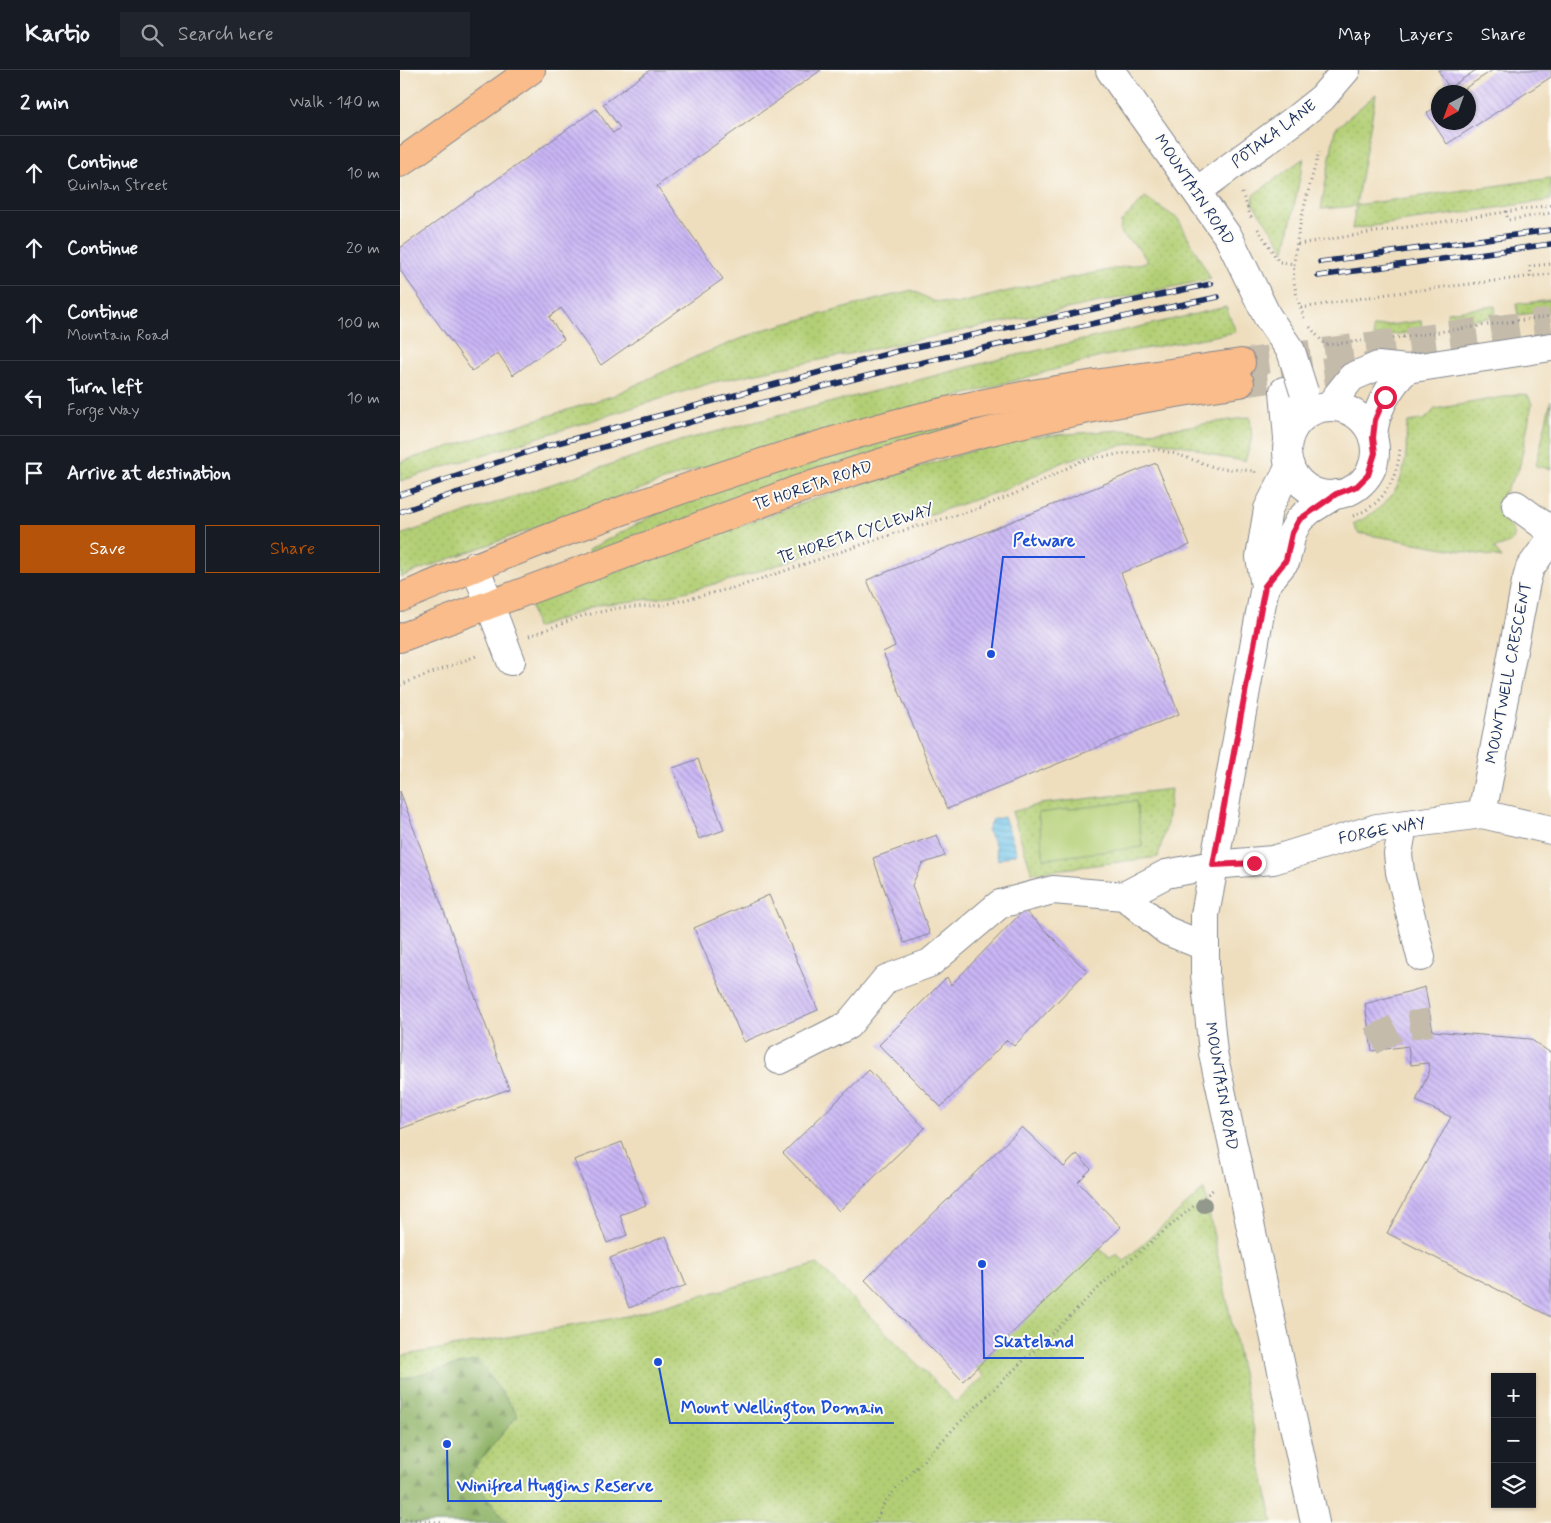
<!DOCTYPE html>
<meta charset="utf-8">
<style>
body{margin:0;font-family:Mynerve,sans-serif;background:#20242c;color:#f1f3f6}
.controls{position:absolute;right:15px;bottom:15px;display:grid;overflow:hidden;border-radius:0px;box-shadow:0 1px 4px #0004}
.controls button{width:45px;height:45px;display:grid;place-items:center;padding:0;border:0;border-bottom:1px solid #363941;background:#171b24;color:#f1f3f6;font:25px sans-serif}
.compass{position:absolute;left:1031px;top:15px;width:45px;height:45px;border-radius:50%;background:#171b24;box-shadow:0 1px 4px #0004;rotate:221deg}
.stop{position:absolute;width:15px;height:15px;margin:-11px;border:4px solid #e11d48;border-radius:50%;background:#fff}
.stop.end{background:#e11d48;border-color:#fff;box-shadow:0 1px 5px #0008}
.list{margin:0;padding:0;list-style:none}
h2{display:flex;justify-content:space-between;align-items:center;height:65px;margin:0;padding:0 20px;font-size:21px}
h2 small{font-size:16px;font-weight:400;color:#9ea1a6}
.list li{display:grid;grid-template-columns:32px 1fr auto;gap:15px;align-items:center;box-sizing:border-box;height:75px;padding:0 20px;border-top:1px solid #363941}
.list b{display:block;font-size:19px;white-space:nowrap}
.list p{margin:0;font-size:16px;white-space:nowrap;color:#9ea1a6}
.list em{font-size:16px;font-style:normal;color:#9ea1a6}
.actions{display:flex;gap:10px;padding:15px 20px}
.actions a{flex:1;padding:11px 0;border:1px solid #b45309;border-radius:0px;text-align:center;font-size:18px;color:#b45309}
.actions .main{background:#b45309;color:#fff}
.icon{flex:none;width:28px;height:28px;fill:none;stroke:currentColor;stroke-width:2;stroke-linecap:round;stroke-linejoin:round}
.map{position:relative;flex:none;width:1151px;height:1453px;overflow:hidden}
header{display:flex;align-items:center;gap:30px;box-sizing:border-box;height:70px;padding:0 25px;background:#171b24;border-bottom:1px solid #363941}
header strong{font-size:24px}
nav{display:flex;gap:28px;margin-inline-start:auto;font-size:18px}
.search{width:350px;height:45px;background:#20242c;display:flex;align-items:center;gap:12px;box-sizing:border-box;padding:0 18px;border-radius:0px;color:#9ea1a6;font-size:19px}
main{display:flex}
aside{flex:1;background:#171b24}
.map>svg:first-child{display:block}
.green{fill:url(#green-dots);stroke:#677f6a}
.forest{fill:url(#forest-firs);stroke:#547062}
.pitch{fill:#b3cf75;stroke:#677f6a}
.water{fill:url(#water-rules);stroke:#4479a4}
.building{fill:url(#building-back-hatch)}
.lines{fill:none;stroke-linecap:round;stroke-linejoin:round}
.minor-tunnel{stroke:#c4bbab;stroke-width:28;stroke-dasharray:28 14;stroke-linecap:butt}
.major-tunnel{stroke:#c4bbab;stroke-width:28;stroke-dasharray:28 14;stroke-linecap:butt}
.minor-casing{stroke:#84868e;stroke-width:30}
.major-casing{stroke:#84868e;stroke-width:30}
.path{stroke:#84868e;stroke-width:3;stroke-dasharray:1 4;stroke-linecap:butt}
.minor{stroke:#fff;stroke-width:28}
.major{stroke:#f9bc8a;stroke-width:28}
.rail-casing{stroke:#1b2f5e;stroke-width:5.5}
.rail{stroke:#fdfcf7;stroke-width:4;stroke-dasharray:11;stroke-linecap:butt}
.minor-bridge-casing{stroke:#84868e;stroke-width:30;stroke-linecap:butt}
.minor-bridge{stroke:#fff;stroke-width:28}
.tree{fill:#93988d}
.route{stroke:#e11d48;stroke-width:6}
.labels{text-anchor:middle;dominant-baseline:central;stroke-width:4;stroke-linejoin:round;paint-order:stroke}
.street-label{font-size:16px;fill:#1b2f5e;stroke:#fdfcf7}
.leader{fill:none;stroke:#1d4ed8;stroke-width:2}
.callout-dot{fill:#1d4ed8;stroke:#fdfcf7;stroke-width:2}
.callout-label{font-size:18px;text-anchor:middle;font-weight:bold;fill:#1d4ed8;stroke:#fdfcf7;stroke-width:4;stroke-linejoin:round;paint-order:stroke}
</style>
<header>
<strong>Kartio</strong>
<div class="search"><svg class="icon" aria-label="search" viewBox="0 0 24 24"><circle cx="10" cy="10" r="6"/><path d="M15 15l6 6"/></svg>Search here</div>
<nav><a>Map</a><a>Layers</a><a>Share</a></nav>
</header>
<main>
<aside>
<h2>2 min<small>Walk · 140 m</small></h2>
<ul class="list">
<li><svg class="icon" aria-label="ahead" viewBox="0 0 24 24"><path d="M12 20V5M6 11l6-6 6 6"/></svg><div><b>Continue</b><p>Quinlan Street</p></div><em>10 m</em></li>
<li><svg class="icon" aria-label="ahead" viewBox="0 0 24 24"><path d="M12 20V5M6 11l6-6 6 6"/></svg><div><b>Continue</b></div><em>20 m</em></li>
<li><svg class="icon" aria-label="ahead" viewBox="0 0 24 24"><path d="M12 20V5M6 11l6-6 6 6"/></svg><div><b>Continue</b><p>Mountain Road</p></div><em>100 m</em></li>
<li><svg class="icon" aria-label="left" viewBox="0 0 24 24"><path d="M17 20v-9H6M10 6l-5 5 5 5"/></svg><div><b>Turn left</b><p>Forge Way</p></div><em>10 m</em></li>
<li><svg class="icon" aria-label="arrive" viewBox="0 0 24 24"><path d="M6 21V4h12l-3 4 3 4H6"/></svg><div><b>Arrive at destination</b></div></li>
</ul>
<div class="actions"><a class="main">Save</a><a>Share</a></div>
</aside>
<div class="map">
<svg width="1151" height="1453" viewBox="0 0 1151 1453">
<defs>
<pattern id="green-dots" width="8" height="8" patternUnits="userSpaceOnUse" patternTransform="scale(1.25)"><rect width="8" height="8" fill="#b3cf75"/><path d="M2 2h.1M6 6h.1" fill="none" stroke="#99b268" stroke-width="1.8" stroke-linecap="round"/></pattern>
<pattern id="forest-firs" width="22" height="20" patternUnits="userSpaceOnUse" patternTransform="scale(1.25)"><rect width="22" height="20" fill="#8eb266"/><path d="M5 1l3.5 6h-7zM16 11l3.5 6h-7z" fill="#739157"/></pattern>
<pattern id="water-rules" width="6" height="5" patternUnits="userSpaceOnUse" patternTransform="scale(1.25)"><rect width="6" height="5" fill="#6dc3ea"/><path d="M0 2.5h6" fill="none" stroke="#599fc1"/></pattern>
<pattern id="building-back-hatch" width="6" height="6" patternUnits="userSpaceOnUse" patternTransform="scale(1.25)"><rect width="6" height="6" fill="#cab6f5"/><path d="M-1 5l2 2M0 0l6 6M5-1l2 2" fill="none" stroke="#a394ca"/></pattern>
</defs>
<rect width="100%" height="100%" fill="#fdfcf7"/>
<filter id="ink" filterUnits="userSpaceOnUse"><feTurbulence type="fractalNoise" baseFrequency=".02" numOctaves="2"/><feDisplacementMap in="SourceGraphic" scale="10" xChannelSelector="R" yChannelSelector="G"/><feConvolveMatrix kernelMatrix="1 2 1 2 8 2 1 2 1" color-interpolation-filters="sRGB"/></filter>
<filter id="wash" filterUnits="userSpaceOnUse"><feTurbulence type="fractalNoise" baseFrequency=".0096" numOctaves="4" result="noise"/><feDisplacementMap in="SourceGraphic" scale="20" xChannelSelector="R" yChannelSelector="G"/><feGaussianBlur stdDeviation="1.12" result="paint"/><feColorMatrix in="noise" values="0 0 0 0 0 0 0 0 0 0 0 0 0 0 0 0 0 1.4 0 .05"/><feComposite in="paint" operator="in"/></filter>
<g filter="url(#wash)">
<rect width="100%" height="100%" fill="#eedebe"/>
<g class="green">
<path d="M976,24L956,135L1151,108V130L952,159L956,136L921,139L935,59Z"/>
<path d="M904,88L885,180L853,134V125Z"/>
<path d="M745,127L778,149L811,209L314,312L0,411V392L212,326L295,287L366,259L512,220L533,231L556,234L625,217L748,192L739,179L720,163L721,152Z"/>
<path d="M1151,230V241L1118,245L1116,234Z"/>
<path d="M1095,236L1096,247L1048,252L1047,242Z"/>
<path d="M826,237L836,262L700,287L290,401L0,507V465L280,371L600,289Z"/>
<path d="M1021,251L1022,261L974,267L973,257Z"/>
<path d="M1120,324L1128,325L1132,334L1119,399L1096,436C1099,450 1137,469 1094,478L1102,488L958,463L953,454C986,438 1003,420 1006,383C1007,372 1005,363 1008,352L1025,349L1035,339Z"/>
<path d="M646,330L190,488L188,480L288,427L421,381Z"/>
<path d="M1151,330V399L1136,396Z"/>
<path d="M850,347L852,368L845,391L819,387L791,377L751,370L704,379L665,391L604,420L338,508L260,528L198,535L136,558L130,532L423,426L615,368L720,360L750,362Z"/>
<path d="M771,719L767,753L758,787L632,803L612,742L640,734Z"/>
<path d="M804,1119L873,1453H0V1286L227,1246L418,1194L556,1333L584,1306L576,1298L699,1178L710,1188L717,1184L724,1191Z"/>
</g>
<path class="forest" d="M78,1290L118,1345L69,1404L107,1453H0V1309Z"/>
<path class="pitch" d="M736,731L742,777L644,789L638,743Z"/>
<path class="water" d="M604,747L617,783L598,790L595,774L587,760L592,750Z"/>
<g id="blocks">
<g class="building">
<path d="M250,0H421L257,116L323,209L201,295L161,238L149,247L164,269L113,305L98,283L72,301L0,200V178L196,39L213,63L220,58L203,34Z"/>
<path d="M1038,0H1076L1049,18Z"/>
<path d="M1093,0H1151V7L1047,74L1027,43L1038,35V52H1068V22H1059Z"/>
<path d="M756,393L790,475L721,503L779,644L547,739L483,582L495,576L467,510Z"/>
<path d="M298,689L324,760L299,769L273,698Z"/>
<path d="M0,721L109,1019L0,1059Z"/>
<path d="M537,765L545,786L522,794L512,815L530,864L504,873L473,788Z"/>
<path d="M369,825L418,940L344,972L294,858Z"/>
<path d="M624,840L687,901L614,976L607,970L541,1037L479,975L547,907L551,915Z"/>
<path d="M1025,917L1033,961L1130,969L1151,983V1247L987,1163L1051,1047L1016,1031L1030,1000L1028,993L1011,995L1008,976L972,981L965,934Z"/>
<path d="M469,1000L525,1058L439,1141L383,1083Z"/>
<path d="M622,1057L664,1097L677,1084L691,1099L678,1112L721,1157L563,1311L465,1210Z"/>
<path d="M222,1072L246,1135L220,1145L227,1165L207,1173L174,1090Z"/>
<path d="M266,1166L286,1215L229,1238L210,1188Z"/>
</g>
</g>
</g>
<g filter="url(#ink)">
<use href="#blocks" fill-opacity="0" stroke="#84868e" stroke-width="1"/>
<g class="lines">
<path class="minor-tunnel" d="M971,971L998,957L1031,952"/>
<g class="major-tunnel">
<path d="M841,293L1151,252"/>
<path d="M840,313L976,295"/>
</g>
<defs>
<g id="minor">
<path d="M710,0L829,168"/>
<path d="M797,121L897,48L922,28L946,0"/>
<path d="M884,321L888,368"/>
<path d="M928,337L952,307L978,296L1007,299L1151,277"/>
<circle cx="931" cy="381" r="44"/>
<path d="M973,368C974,342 988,317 1007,299"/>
<path d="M890,396L868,439L860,487L865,516L805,845V904L813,983L915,1453"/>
<path d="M1116,435L1151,461"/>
<path d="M75,496L111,591"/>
<path d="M865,516L886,490L892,463L899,450L909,441L936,424"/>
<path d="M1082,744L1126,512L1130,498L1151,469"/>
<path d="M1003,755L998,784L1000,802L1021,887"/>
<path d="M724,826L766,804L813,795L873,790L977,758L1082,744L1151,760"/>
<path d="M379,990L448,955L486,909L530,893L600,834L653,820L724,826L767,861L804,876"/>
</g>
<g id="major">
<path d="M0,93L131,0"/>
<path d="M0,528C160,461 323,400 490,355C605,324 724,310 841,293"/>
<path d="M0,568L394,421C455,401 517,380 579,364C665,342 752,326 840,313"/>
</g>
</defs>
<use href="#minor" class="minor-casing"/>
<use href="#major" class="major-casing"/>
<g class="path">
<path d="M842,123L852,150"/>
<path d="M1106,141L1108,150L1151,143"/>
<path d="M858,159L879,192L895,194"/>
<path d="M898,174L1151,135"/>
<path d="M1131,207L1130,196L1151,194"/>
<path d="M901,238L988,224L1151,204"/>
<path d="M904,248C900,236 895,223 894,210C891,178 910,115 919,82"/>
<path d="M910,257L925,275L962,271"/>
<path d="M1003,267L1151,246"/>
<path d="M993,268L1003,267L1004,271"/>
<path d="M953,446C983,436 998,408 1000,378"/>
<path d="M129,566L182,546L218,538L263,535L337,517L511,458L574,440L624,420L681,391L719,384L759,380L776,384L817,398L855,401V403"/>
<path d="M0,615L79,585"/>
<path d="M0,1448L45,1453"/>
<path d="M475,1453L485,1431L557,1355L711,1206L815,1118"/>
</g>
<use href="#minor" class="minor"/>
<use href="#major" class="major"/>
<defs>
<g id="rail">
<path d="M920,192L1151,160"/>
<path d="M918,206L1151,174"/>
<path d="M0,425L143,377L498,281L811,214"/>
<path d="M0,442C266,350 542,284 818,227"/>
</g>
</defs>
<use href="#rail" class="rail-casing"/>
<use href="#rail" class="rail"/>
<defs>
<path id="minor-bridge" d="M829,168L867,246L891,281L904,322"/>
</defs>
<use href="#minor-bridge" class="minor-bridge-casing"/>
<use href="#minor-bridge" class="minor-bridge"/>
</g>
<circle class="tree" cx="804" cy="1135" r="8"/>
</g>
<g class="lines" filter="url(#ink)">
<path class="route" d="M854,793L813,795L865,516L886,490L892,463L899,450L936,424L957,416L968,405L975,383L973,368L975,350L985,327"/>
</g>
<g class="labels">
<g class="street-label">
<text transform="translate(874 64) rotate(-37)">PŌTAKA LANE</text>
<text transform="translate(794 120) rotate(56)">MOUNTAIN ROAD</text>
<text transform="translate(413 416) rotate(-19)">TE HORETA ROAD</text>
<text transform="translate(456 464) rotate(-18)">TE HORETA CYCLEWAY</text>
<text transform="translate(1109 603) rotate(-79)">MOUNTWELL CRESCENT</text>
<text transform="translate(982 761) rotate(-11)">FORGE WAY</text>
<text transform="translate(821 1016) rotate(80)">MOUNTAIN ROAD</text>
</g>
</g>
<path class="leader" d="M591 584L603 487H685M582 1194L584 1288H684M258 1292L270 1353H494M47 1374L48 1431H262"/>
<g class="callout-dot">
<circle cx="591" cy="584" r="5"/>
<circle cx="582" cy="1194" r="5"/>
<circle cx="258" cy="1292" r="5"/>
<circle cx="47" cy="1374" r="5"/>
</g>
<g class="callout-label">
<text x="644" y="476">Petware</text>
<text x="634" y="1277">Skateland</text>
<text x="382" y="1343">Mount Wellington Domain</text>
<text x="155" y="1421">Winifred Huggins Reserve</text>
</g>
</svg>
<div class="controls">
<button>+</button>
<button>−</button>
<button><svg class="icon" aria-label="layers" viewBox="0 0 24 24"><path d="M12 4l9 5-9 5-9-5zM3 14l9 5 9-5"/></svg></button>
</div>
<svg class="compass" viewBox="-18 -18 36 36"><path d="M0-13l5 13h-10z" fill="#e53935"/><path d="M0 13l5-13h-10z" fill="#9ea1a6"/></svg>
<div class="stop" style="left:985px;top:327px"></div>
<div class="stop end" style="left:854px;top:793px"></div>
</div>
</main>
